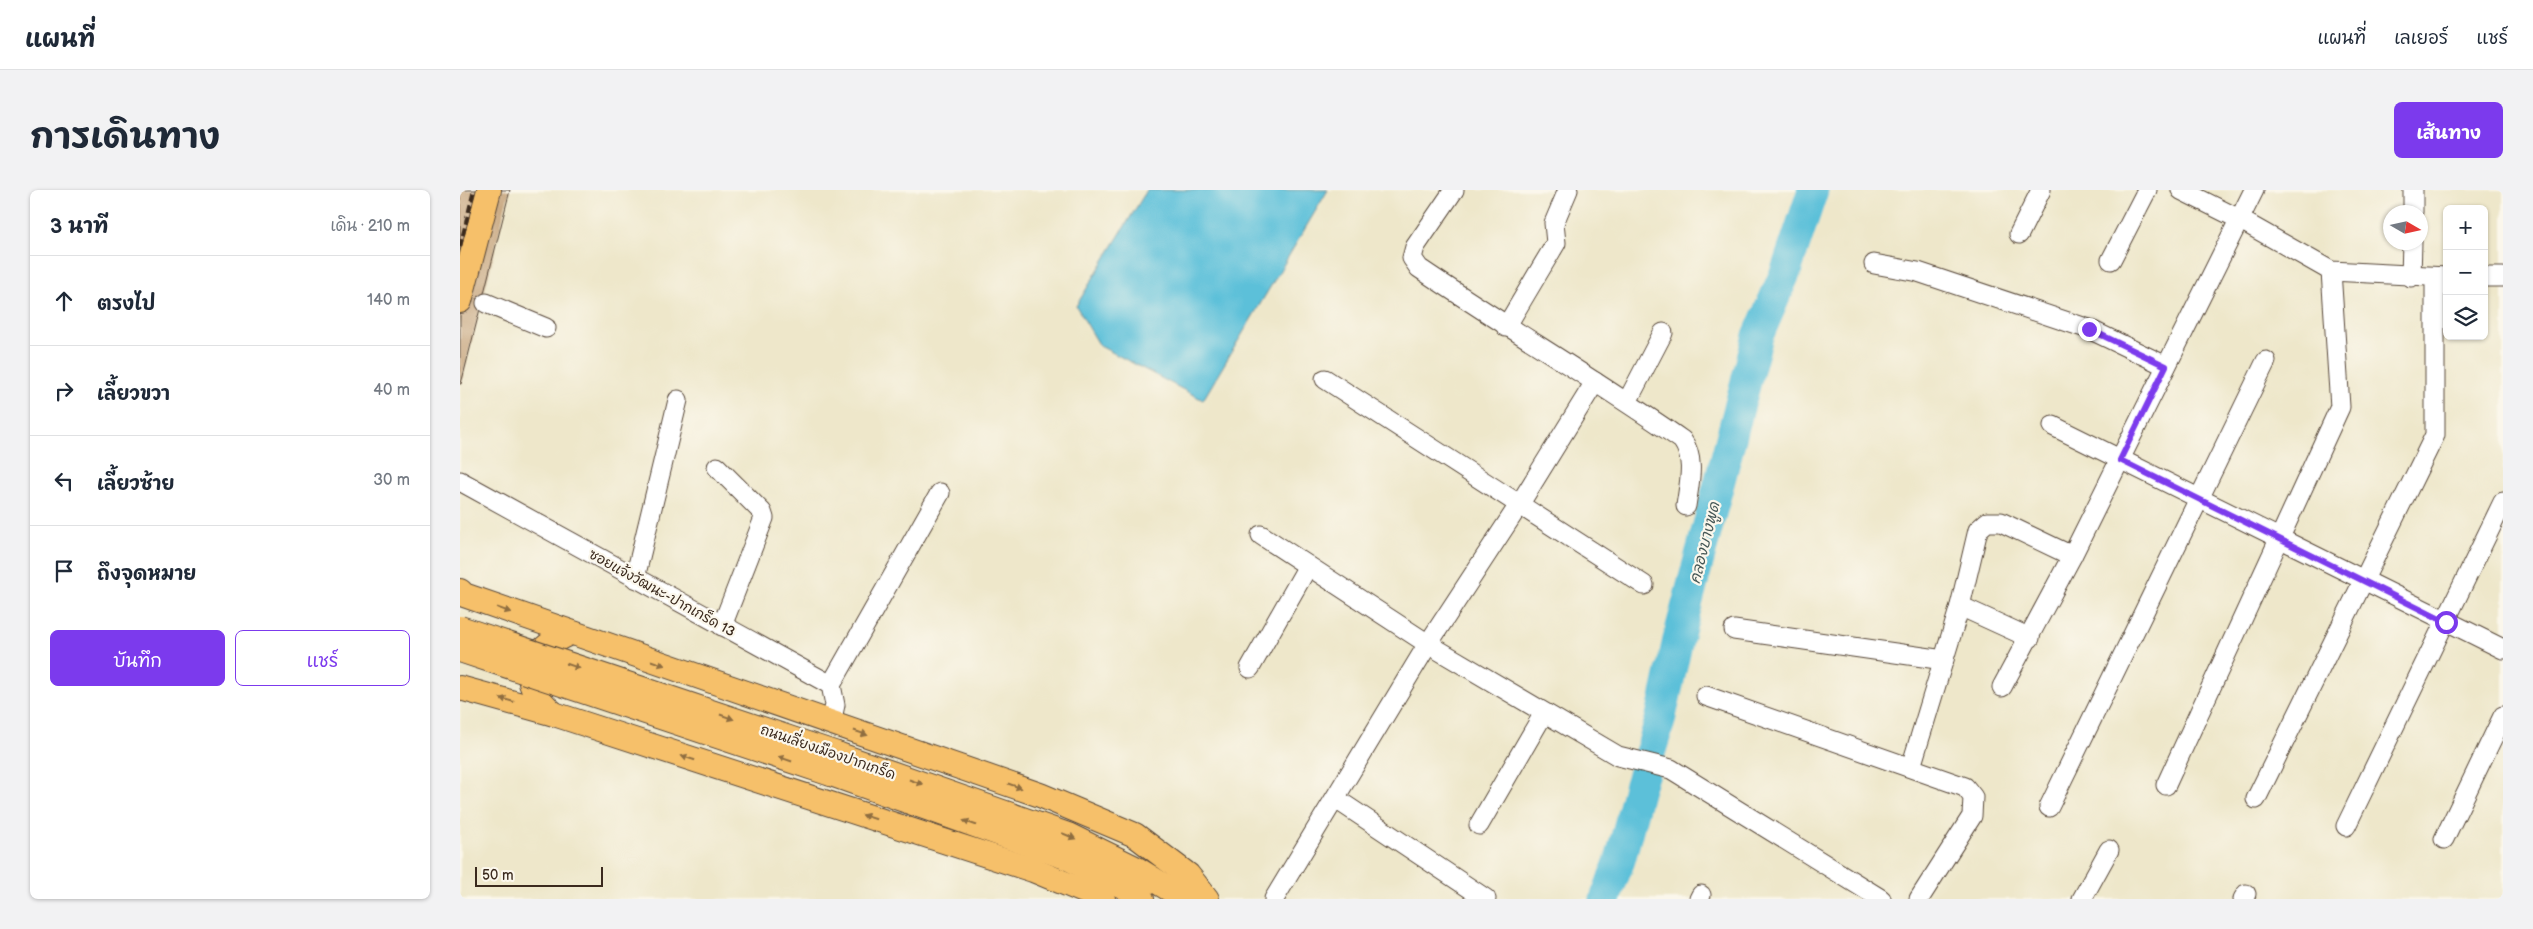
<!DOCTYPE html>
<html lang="th">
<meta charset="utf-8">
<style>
body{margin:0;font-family:"Balsamiq Sans","Playpen Sans Thai",sans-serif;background:#f2f2f3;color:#1f2937}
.controls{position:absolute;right:15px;top:15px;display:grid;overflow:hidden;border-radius:8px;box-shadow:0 1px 4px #0004}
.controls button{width:45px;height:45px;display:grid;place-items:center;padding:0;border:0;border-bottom:1px solid #e0e1e3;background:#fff;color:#1f2937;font:25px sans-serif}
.compass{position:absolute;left:1923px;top:15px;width:45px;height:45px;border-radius:50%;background:#fff;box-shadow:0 1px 4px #0004;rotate:99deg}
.scale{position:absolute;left:15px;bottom:12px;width:128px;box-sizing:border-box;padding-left:5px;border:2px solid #3b2a1e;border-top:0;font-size:14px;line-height:18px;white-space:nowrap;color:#3b2a1e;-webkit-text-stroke:4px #fbf7ec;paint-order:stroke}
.stop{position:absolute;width:15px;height:15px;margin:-11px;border:4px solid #7c3aed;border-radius:50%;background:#fff}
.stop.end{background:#7c3aed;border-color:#fff;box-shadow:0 1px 5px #0008}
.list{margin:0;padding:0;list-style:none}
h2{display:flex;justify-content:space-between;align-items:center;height:65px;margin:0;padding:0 20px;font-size:21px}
h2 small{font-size:16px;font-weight:400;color:#747a83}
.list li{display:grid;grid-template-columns:32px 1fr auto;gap:15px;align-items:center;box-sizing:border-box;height:90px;padding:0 20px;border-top:1px solid #e0e1e3}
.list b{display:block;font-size:19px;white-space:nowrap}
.list em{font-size:16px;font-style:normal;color:#747a83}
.actions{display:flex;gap:10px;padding:15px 20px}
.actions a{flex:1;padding:11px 0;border:1px solid #7c3aed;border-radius:8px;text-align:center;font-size:18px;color:#7c3aed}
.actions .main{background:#7c3aed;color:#fff}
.icon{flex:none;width:28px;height:28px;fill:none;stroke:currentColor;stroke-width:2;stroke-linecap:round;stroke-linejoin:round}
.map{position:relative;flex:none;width:2043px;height:709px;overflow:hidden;border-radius:8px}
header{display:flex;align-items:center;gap:30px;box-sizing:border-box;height:70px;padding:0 25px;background:#fff;border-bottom:1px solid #e0e1e3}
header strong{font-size:24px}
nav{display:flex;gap:28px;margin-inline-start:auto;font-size:18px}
.intro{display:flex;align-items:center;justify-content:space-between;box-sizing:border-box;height:120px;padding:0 30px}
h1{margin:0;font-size:35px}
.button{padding:12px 22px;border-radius:8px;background:#7c3aed;color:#fff;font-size:18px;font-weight:700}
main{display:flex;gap:30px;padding:0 30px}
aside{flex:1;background:#fff;border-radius:8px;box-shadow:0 1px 4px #0004}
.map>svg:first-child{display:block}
.water{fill:#5bc0d9;stroke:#4b757c}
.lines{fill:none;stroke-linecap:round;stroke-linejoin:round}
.river{stroke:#5bc0d9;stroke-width:31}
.building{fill:#c5a37a}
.minor-casing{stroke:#564638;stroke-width:21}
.major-casing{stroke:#564638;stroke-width:26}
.minor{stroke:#fff;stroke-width:19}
.major{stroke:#f6c06b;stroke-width:24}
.rail{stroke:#3b2a1e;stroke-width:4;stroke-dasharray:8 4;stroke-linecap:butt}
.major-bridge-casing{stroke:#564638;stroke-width:26;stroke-linecap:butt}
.major-bridge{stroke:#f6c06b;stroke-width:24}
.oneway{fill:#8f6e41}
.route{stroke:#7c3aed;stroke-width:6}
.labels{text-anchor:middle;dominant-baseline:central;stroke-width:4.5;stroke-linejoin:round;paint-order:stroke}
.street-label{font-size:14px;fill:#3b2a1e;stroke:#fbf7ec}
.water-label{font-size:15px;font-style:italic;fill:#455756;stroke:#fbf7ec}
</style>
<header>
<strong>แผนที่</strong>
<nav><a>แผนที่</a><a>เลเยอร์</a><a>แชร์</a></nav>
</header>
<div class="intro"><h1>การเดินทาง</h1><a class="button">เส้นทาง</a></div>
<main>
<aside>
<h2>3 นาที<small>เดิน · 210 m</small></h2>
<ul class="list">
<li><svg class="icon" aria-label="ahead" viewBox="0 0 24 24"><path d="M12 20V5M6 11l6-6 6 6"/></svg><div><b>ตรงไป</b></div><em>140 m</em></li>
<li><svg class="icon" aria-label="right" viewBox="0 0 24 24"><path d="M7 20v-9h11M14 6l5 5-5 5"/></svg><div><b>เลี้ยวขวา</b></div><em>40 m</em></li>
<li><svg class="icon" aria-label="left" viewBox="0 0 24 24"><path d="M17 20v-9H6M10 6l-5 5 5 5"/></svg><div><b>เลี้ยวซ้าย</b></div><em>30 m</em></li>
<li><svg class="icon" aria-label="arrive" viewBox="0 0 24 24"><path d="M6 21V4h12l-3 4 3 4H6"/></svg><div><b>ถึงจุดหมาย</b></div></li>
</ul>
<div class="actions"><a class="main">บันทึก</a><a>แชร์</a></div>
</aside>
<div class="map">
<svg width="2043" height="709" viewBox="0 0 2043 709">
<rect width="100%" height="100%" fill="#fbf7ec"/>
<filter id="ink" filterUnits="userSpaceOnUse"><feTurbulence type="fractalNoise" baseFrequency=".02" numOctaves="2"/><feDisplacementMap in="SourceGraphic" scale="10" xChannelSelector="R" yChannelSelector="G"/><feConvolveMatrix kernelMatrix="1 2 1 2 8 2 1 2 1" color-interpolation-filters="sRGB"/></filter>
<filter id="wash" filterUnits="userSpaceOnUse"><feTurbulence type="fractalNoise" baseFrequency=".0096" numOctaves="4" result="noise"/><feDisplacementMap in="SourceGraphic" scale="20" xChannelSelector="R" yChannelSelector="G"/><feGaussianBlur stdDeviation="1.12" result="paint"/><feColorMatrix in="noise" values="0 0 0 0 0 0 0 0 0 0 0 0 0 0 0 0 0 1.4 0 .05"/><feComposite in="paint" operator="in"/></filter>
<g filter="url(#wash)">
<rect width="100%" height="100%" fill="#eee7ca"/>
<path class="water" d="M687,0H868L743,210L640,156L616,116Z"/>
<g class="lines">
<path class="river" d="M1145,709L1160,670L1179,598L1200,531L1219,445L1298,146L1326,81L1353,0"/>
</g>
<g id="blocks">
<path class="building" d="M0,0H50L1,194H0Z"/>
</g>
</g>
<g filter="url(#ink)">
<use href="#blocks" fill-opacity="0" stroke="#564638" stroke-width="1"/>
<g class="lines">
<defs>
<g id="minor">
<path d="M994,0L955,57L952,68L959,78C1046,137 1136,190 1222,250C1236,269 1229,294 1226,316"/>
<path d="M1721,0L1779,29L1871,81L1987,87"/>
<path d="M1953,22V0"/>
<path d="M1559,44L1581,0"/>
<path d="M1651,70L1687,0"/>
<path d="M1414,74L1458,82L1629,139L1706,176"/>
<path d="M1951,87L1952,52"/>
<path d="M2024,87H2043"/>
<path d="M26,113L86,138"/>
<path d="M1046,137L1096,53L1094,33L1108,0"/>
<path d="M865,189L1184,395"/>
<path d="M1167,212L1203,143"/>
<path d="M1593,236L2043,459"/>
<path d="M257,277L302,322L304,328L262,436"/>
<path d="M0,291L371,495L375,515L371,533"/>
<path d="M801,345L968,454L1158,566L1211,579L1421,709"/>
<path d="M175,388L218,210"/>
<path d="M1500,416L1570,448"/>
<path d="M1274,440L1484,470"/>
<path d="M790,478L848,376"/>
<path d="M371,495L480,303"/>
<path d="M1542,497L1612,366L1794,0"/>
<path d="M1246,506L1505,597L1513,607L1512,626L1459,709"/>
<path d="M1451,577L1500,416L1518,340L1527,332H1541L1612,366"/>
<path d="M1706,595L1880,217L1871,81"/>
<path d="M876,609L1026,709"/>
<path d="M1796,609L1975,245V87"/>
<path d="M1589,617L1806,171"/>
<path d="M1019,635L1084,523"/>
<path d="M1886,636L2043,312"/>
<path d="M1984,649L2043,526"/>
<path d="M814,709L968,454L1059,315L1135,192"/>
<path d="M1239,709L1241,705"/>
<path d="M1622,709L1649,660"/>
<path d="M1783,709L1786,704"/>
</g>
<g id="major">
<path d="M0,111L29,0"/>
<path d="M0,401L4,405L580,605L675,645L728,685L747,709"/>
<path d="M0,498L94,524L573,680L643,709"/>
<path d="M94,524C55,491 66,462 110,443"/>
<path d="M377,564L608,645L677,679L725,709"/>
<path d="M371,584L608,668L672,701L682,709"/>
</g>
</defs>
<use href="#minor" class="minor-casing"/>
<use href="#major" class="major-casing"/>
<use href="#minor" class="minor"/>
<use href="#major" class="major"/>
<path class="rail" d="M0,57L14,0"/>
<defs>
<g id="major-bridge">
<path d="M0,438L377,564"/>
<path d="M0,460L371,584"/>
</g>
</defs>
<use href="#major-bridge" class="major-bridge-casing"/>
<use href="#major-bridge" class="major-bridge"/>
</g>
<defs><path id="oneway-solid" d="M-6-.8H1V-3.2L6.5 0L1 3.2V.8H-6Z" transform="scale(1.25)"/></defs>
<g class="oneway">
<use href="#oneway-solid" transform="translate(44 420) rotate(20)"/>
<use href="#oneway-solid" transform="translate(198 473) rotate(19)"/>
<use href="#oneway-solid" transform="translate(113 476) rotate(19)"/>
<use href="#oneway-solid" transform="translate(47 510) rotate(-164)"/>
<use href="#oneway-solid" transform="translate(267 527) rotate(19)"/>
<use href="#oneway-solid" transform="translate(401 543) rotate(19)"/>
<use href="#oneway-solid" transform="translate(228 568) rotate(-162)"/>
<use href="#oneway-solid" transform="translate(325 569) rotate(-161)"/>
<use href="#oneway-solid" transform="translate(456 592) rotate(19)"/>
<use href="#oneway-solid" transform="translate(555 596) rotate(19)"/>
<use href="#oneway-solid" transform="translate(409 627) rotate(-162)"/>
<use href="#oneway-solid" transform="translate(510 633) rotate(-161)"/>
<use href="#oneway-solid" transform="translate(609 646) rotate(23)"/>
</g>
</g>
<g class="lines" filter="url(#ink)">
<path class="route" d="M1629,139L1706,176L1660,270L1986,432"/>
</g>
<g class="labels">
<g class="street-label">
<text transform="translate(202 403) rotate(29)">ซอยแจ้งวัฒนะ-ปากเกร็ด 13</text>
<text transform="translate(368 562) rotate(19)">ถนนเลี่ยงเมืองปากเกร็ด</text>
</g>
<g class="water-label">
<text transform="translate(1245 353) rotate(-76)">คลองบางพูด</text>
</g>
</g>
</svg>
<div class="controls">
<button>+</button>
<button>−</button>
<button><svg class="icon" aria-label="layers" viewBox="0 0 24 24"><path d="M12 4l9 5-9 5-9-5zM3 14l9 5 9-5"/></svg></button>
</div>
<svg class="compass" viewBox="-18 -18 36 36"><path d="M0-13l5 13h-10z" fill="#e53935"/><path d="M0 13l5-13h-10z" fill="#747a83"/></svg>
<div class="scale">50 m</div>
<div class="stop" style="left:1986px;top:432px"></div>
<div class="stop end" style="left:1629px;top:139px"></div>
</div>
</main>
